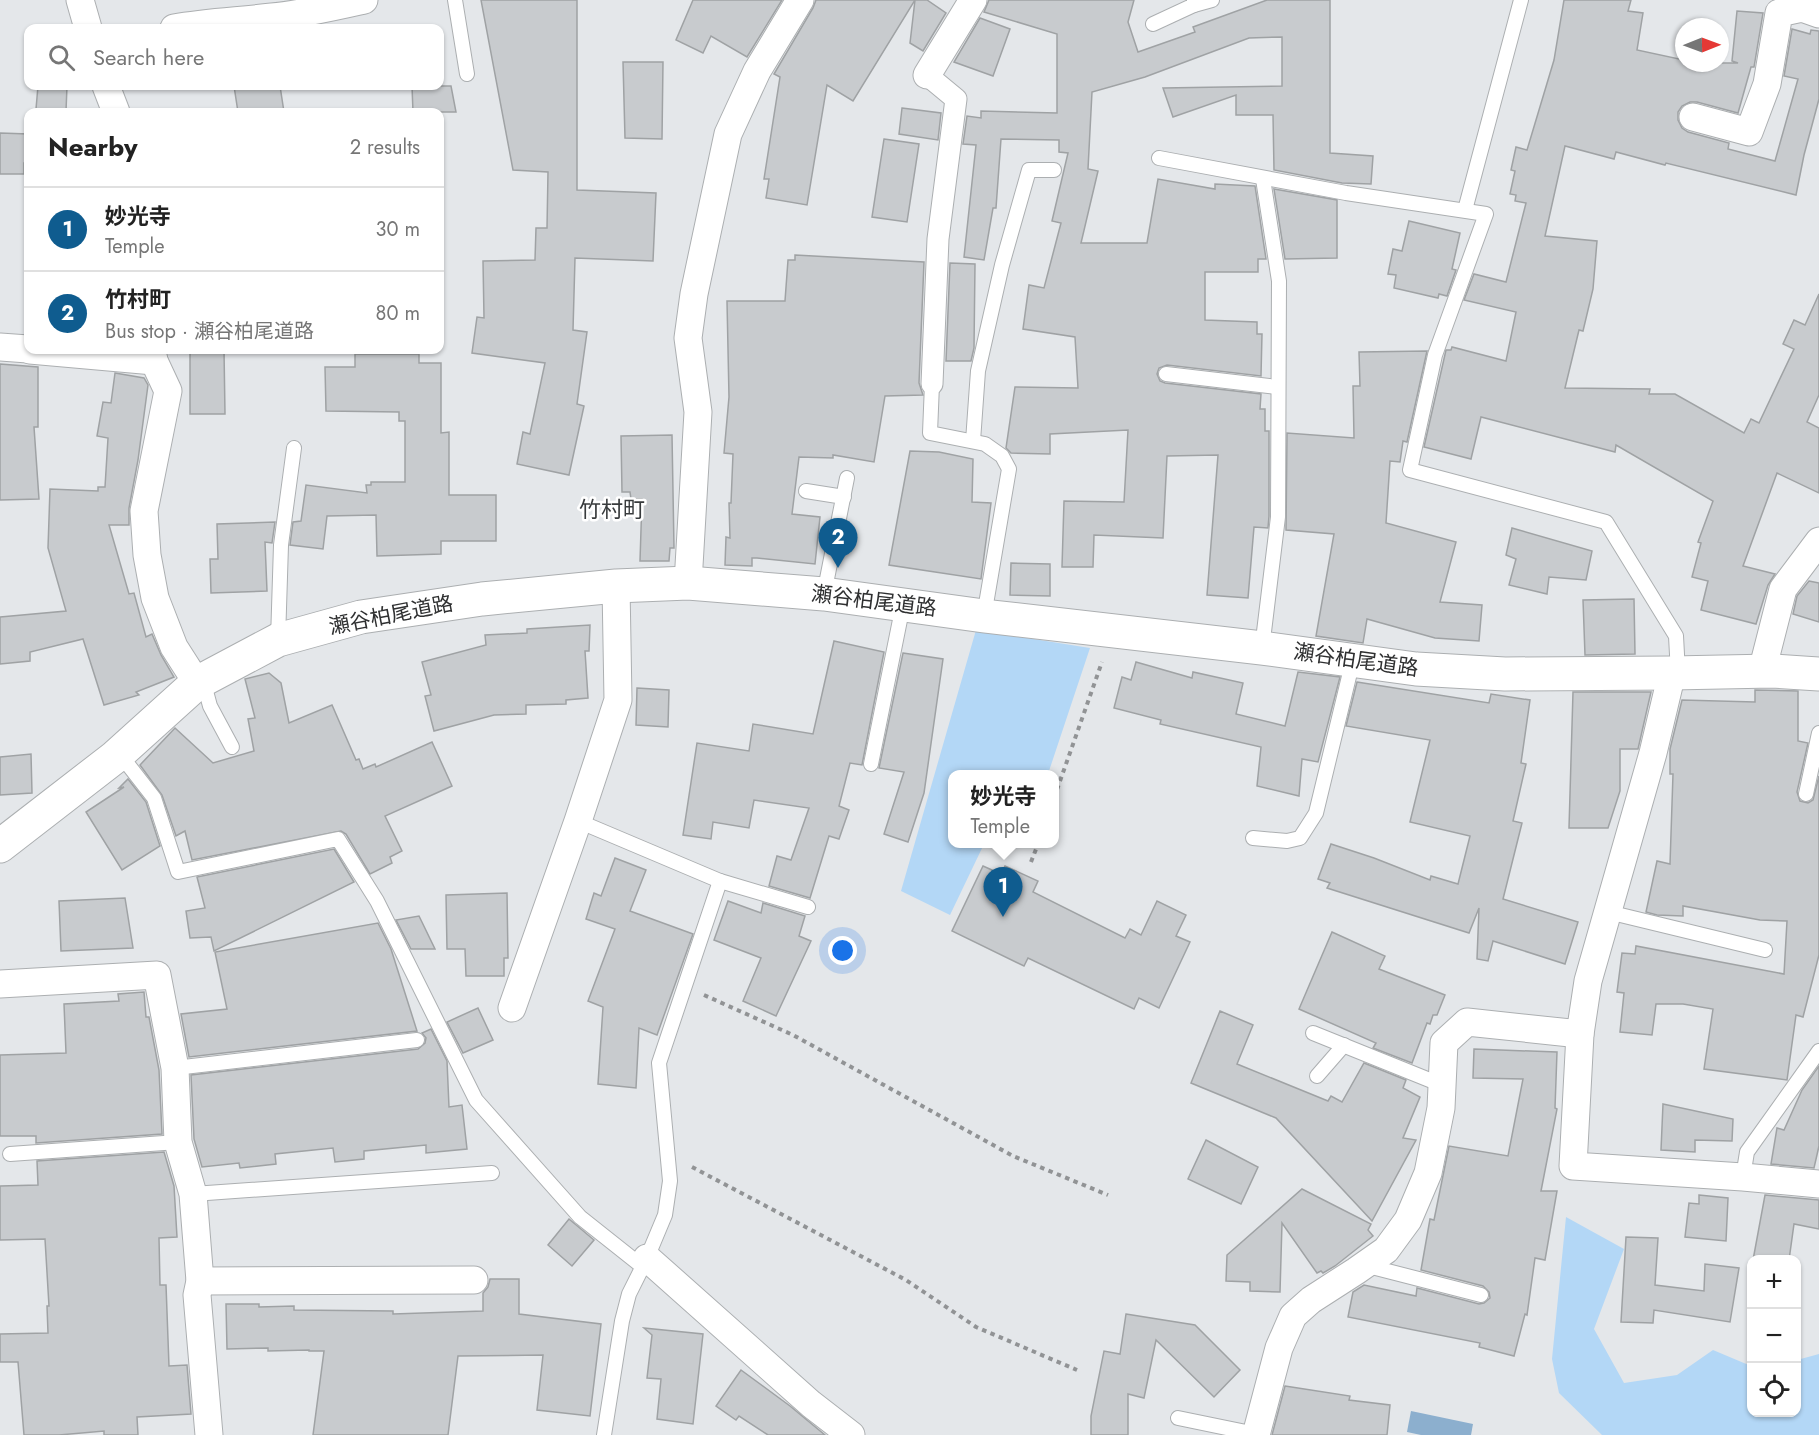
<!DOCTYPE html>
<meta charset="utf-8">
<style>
body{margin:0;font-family:Jost,"Noto Sans JP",sans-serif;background:#f2f2f2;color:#222}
.controls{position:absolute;right:18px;bottom:18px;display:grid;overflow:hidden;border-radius:12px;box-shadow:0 2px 4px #0004}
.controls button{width:54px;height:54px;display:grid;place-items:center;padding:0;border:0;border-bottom:2px solid #e0e0e0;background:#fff;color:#222;font:30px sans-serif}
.compass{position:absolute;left:1675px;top:18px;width:54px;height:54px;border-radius:50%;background:#fff;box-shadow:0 2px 4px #0004;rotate:89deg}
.you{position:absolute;left:843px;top:951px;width:21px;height:21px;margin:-15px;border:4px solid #fff;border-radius:50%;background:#1a73e8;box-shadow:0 0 0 9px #1a73e833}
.badge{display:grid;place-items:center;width:39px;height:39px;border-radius:50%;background:#0f5c8f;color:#fff;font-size:20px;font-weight:700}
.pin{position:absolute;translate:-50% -50px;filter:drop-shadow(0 2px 3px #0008)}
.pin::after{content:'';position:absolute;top:32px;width:21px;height:18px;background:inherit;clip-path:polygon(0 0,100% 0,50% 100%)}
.popup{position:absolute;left:948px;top:770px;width:111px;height:78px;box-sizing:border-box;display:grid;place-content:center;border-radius:12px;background:#fff;filter:drop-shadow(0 2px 4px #0005);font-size:20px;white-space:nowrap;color:#767676}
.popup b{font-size:22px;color:#222}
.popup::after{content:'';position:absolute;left:50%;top:100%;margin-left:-12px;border:12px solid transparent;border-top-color:#fff}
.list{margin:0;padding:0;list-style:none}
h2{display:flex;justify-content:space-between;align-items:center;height:78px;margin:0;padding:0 24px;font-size:26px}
h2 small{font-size:20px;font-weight:400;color:#767676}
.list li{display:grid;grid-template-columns:39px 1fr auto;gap:18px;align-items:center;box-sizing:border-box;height:84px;padding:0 24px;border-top:2px solid #e0e0e0}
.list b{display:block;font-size:22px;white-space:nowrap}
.list p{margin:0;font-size:20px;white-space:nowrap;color:#767676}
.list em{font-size:20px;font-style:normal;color:#767676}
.icon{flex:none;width:33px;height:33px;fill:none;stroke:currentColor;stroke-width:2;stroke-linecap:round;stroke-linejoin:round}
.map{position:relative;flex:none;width:1819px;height:1435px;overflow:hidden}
.search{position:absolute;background:#fff;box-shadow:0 2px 4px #0004;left:24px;top:24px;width:420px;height:66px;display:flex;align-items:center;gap:15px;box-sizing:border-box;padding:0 21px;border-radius:12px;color:#767676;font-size:22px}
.panel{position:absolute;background:#fff;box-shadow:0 2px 4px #0004;left:24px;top:108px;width:420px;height:246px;border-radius:12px}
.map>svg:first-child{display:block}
.green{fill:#b3d7f6}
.water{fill:#8cafce}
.building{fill:#c8cbce;stroke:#9fa2a4;stroke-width:1.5}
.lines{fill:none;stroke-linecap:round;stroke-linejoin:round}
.service-casing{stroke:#acafb1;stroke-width:16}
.pedestrian-casing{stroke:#acafb1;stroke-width:23}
.minor-casing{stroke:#acafb1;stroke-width:29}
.secondary-casing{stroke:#acafb1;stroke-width:35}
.path{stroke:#919395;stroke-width:4;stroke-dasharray:4.5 4.5;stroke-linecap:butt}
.service{stroke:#fff;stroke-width:14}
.pedestrian{stroke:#fff;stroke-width:21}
.minor{stroke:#fff;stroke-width:27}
.secondary{stroke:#fff;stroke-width:33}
.labels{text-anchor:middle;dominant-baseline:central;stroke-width:5;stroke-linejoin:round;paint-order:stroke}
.street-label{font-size:21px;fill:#2f3031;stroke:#fff}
.neighbourhood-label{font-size:22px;fill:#383b3d;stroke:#fff}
</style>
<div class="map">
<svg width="1819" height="1435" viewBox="0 0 1819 1435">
<rect width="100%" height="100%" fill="#e4e7ea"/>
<g class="green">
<path d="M976,630L1090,648L1048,774H952V844H984L950,915L901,891Z"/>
<path d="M1566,1217L1624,1249L1594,1329L1624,1383L1677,1375L1713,1350L1751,1366L1752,1412H1796L1797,1360L1819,1354V1435H1602L1559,1393L1552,1359Z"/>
</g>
<path class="water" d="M1411,1411L1473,1424L1471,1435H1421L1407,1432Z"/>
<g class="building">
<path d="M481,0H577V190L656,193L653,261L575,258L573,330L587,332L577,404L584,406L569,475L517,464L523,432L530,434L545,363L472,353L477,317L484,318L483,261L535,260L536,228H547L548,172L513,170Z"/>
<path d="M693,0H782L747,57L711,36L703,53L676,40Z"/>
<path d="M816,0H915L853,101L827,85L807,205L766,198L769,179H764L780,77L774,74L813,8Z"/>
<path d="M915,0H927L946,13L923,51L910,43Z"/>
<path d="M989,0H1134L1128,22L1138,52L1195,32L1193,27L1267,0H1330V153L1373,156L1371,184L1342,183L1274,170L1273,115H1236V95L1173,117L1163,88L1282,86V37L1249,38L1145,77L1092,92L1088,169L1098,171L1081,243H1147L1158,179L1215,189V184L1255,186L1266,259H1258V272H1205V320L1257,322V334H1262L1261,376L1167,365L1159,368L1157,374L1160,381L1165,383L1261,394L1260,409H1265V431H1269V516L1268,528L1254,527L1248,598L1207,595L1218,455L1167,456L1163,538L1094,535L1093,567H1062L1064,501L1124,502L1128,430L1050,434V454L1011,453L1006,448L1015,387L1078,388L1075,337L1023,329L1029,285L1044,288L1061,223L1052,221L1068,153L1059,152V140L1001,139L996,208H993L984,260L964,257L976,145L963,144L967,116L981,118V111L1057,113V34L984,12Z"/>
<path d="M1564,0H1631L1628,11L1643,13L1637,50L1684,60V63H1738L1732,61L1737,11L1763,13L1754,67H1751L1738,113L1697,102H1690L1682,106L1678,112V120L1682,128L1688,132L1729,143L1728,149L1775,161L1798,79L1784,76L1792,29L1810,34L1811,30L1819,31V99L1804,155L1796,195L1666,163L1665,165L1616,152L1614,159L1565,146L1545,236L1597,241L1593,289L1583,331L1579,330L1565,388L1650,389L1649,394H1675L1744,433L1751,419L1759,423L1794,349L1783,344L1794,320L1805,325L1819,294V395L1807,422L1819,428V493L1777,473L1743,566L1775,574L1768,585L1756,624L1701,610L1708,581L1692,577L1701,543L1698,542L1713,501L1616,445L1615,452L1481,417L1471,459L1424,447L1446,350H1451L1452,347L1506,361L1516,312L1464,300L1474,274L1506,282L1526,203L1515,201L1516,195L1510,194L1515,171L1511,170L1516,147L1527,150L1554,60Z"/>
<path d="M980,18L1010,29L993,76L954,62Z"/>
<path d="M623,62H663L662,139L625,138Z"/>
<path d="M38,86H67L66,111L36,109Z"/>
<path d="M234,86H280L284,112H238Z"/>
<path d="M412,86H451L456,112H413Z"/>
<path d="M902,108L941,113L938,140L899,134Z"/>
<path d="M0,133L28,134V163H24V174H0Z"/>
<path d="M884,139L919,144L907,222L872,217Z"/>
<path d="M1274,189L1337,200V258L1285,259Z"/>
<path d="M1409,221L1460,233L1452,269L1456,270L1447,296L1439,294L1438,298L1394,288L1396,275L1388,274L1393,249L1402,251Z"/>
<path d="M795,255L924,262L919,383L923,395L885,396L874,462L833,455V458L799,457L792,514L820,517L815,564L757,558H752V566L725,565L726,537L730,538L729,503H731L733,454L724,453L729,397L727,301H785L788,260H795Z"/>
<path d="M950,263L975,264L974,348L971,361H946Z"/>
<path d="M190,350H224L225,414H190Z"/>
<path d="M1427,351L1407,442L1403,441L1400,462L1390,461L1386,523L1456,542L1440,602L1482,605L1479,641L1435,638L1367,619L1363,643L1316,636L1334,534L1286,530L1287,433L1354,438L1353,386H1360L1359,352Z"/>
<path d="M355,354H419V363H441V433L449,432V495H496V541H441V554L377,556L376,515L327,516L323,549L290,545L293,522L301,521L306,485L367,493L366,485H371V482H405V421H399V412L326,411L325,367H355Z"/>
<path d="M0,364L38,367V427H34L39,499L0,500Z"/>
<path d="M115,373L144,378L148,385L138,460L129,508V525H109L129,594L134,593L146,637L152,634L161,655L174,677L136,692L139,695L104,705L83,639L30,652V661L0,664V617L66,611L48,548L50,489L98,491V487H105L108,438L97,436L103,402L111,403Z"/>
<path d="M672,435L674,548H670L669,561H640L642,499H631L630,492H622L621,436Z"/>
<path d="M910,451L939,452L973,459L972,502L991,503L981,579L889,565Z"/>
<path d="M275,522L272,543L265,542L267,591L211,593L210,559H218L217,524Z"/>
<path d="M1512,528L1592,551L1586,580L1549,577L1547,594L1509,585L1516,559L1506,555Z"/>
<path d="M1011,563L1050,564V596L1010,595Z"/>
<path d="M1809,581L1819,583V622L1793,614L1797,596Z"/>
<path d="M1634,599L1635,654L1585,655L1583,600Z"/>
<path d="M590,625L589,651H585L588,698L566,700V704L526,705V714L494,715L434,731L425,696L431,695L422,662L486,645L485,635L527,633V629Z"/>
<path d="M834,641L884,652L862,765L850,763L839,806L849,810L839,839L829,836L810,898L769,886L777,856L791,860L809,808L754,800L749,828L713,822L711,839L683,835L697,743L749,751L753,724L813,734Z"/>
<path d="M903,653L943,659L924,793L908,842L884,834L904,772L879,768Z"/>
<path d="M1136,662L1192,678L1193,672L1243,683L1236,714L1285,726L1298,672L1340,677L1318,762L1302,759L1299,796L1257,786L1261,747L1160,724L1161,720L1114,708L1122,677L1131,680Z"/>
<path d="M269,673L281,683L289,723L332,705L356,760L359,759L363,769L375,764L376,767L432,742L452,786L385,816L402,851L390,857L392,863L370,874L346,834L341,831L192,860L185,831L176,836L162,795L140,765L175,728L213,763L254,751L248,719L255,718L245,679Z"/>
<path d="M1357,682L1489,703L1491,694L1530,700L1521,763L1526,764L1513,821L1522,823L1503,899L1578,922L1565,964L1493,941L1488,961L1477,959L1479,908L1469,933L1327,888L1330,883L1318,879L1331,844L1374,858L1430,880L1431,876L1458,884L1470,836L1410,822L1430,740L1346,726Z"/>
<path d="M637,688L669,690L668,727L636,725Z"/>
<path d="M1755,690L1798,691V741L1808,743L1797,792L1800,801L1808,803L1813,800L1819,776V955L1803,1017L1796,1015L1787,1080L1704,1069L1713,1009L1683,1004H1656L1652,1035L1620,1032L1624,993L1617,992L1622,953L1635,954L1636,946L1784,974L1787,921L1760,920L1683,906V916L1657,915L1646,912L1657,861L1670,864L1673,774H1670V749L1682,700L1755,702Z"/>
<path d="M1573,692H1651L1638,749H1620V791L1608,828H1569Z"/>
<path d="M31,754L32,793L0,795V757Z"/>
<path d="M128,779L146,802L160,846L122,870L86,812L124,787L119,788Z"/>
<path d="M334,849L354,882L214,951L211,937L190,938L186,911L205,908L197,877Z"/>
<path d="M615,858L646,870L630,911L693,934L657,1035L639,1028L636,1088L598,1084L603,1007L588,1001L615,929L586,919L594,893L601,896Z"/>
<path d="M983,866L1001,874L1005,866L1038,881L1033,892L1125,938L1130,929L1141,935L1157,901L1186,915L1176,936L1190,942L1159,1008L1139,998L1134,1009L1028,958L1024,966L952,931Z"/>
<path d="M507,893L508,958H504V976H466L465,949H447L446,895Z"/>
<path d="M125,898L133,948L61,951L59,901Z"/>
<path d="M728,901L761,913L763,903L805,916L799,936L811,941L776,1016L743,1001L761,958L714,940Z"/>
<path d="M419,916L435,949H411L396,920Z"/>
<path d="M378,923L391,949L417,1031L189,1057L181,1014L227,1009L215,952Z"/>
<path d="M1332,932L1385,956L1379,969L1445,995L1437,1015H1433L1430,1024L1427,1023L1412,1063L1373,1048L1376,1043L1299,1009Z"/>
<path d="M144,992L146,1017H149L159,1070L162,1134L36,1143V1136H0V1055L66,1053L64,1004L119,1001L118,994Z"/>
<path d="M478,1008L493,1040L463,1053L447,1022Z"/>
<path d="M1220,1011L1253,1025L1237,1064L1328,1101L1331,1096L1342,1102L1364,1063L1406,1080L1403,1088L1420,1097L1403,1138L1416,1140L1372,1221L1276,1118L1191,1083Z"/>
<path d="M431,1029L447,1061L449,1107L462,1105L467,1149L426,1153V1145L364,1151V1159L335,1162L333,1148L275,1154L276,1164L240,1168L239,1163L202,1167L194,1139L191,1075L418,1049L425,1043L426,1038L422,1033Z"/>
<path d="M1474,1049L1557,1052L1555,1108L1557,1109L1541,1191H1557L1545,1260L1535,1258L1527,1315L1525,1314L1514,1356L1479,1347L1480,1343L1348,1317L1353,1292L1364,1285L1416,1296L1417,1288L1479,1304L1484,1303L1490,1298L1489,1292L1483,1286L1421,1270L1430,1219L1434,1220L1449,1146L1508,1156L1523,1079L1473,1078Z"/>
<path d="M1819,1066V1146L1814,1168L1771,1164L1777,1128L1784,1130L1802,1090Z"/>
<path d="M1663,1104L1733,1119L1732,1141L1695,1140V1152L1661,1150Z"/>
<path d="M1206,1140L1258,1167L1241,1204L1188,1179Z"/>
<path d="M164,1152L174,1186L177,1237L159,1238L160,1285H166L169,1366L187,1365L191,1414L137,1417L138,1435H104V1431L59,1435H24L18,1362H0V1334L48,1333L47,1306H49L45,1239L0,1240V1186L38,1185L37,1161Z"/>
<path d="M1302,1189L1371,1224L1368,1230L1373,1236L1335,1266L1323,1273L1321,1271L1317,1273L1282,1223L1280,1292L1250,1291V1282L1226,1281L1227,1255Z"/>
<path d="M1699,1195L1728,1198L1726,1241L1685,1237L1689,1203L1699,1204Z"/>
<path d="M1765,1195L1819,1200V1229L1794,1224L1789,1260H1753Z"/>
<path d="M569,1219L594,1240L572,1266L548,1245Z"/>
<path d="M1626,1237L1658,1238L1655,1285L1704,1291L1705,1264L1739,1268L1730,1322L1654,1310L1653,1323L1621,1322Z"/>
<path d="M490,1279H519V1314L601,1324L590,1416L537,1410L543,1355L458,1356L448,1435H313L324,1351H309V1350L268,1351V1348L227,1349L226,1304H259V1307L294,1306V1310L393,1311V1314L483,1311V1293L488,1287Z"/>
<path d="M1126,1314L1195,1325L1240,1370L1214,1397L1156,1340L1144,1398L1128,1394V1435H1091V1416L1104,1351L1120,1354Z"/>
<path d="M644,1328L703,1334L693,1424L657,1419L661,1379L647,1378L652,1335Z"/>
<path d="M741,1370L790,1406L825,1435H768L739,1416L736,1420L716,1406Z"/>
<path d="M1285,1386L1350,1396L1349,1400L1390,1405L1387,1435H1272Z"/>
</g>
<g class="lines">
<defs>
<g id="service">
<path d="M455,0L467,74"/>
<path d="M1194,5L1212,0"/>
<path d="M1153,24L1194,5V0"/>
<path d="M1159,158L1346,193L1486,214L1435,355L1410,470L1606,522L1676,636L1678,673"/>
<path d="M1465,210L1521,0"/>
<path d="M1166,374L1277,387"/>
<path d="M932,384L930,433L985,444L1002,456L1009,469L984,616"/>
<path d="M973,441L978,371L1002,265L1029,170H1054"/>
<path d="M806,491L844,497"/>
<path d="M824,594L847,478"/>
<path d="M278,640L281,545L294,448"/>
<path d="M1262,648L1278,517L1279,281L1263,179"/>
<path d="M203,680L210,706L232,747"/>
<path d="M119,753L154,798L178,872L338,839L377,901L476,1100L580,1217L643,1267"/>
<path d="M871,764L903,605"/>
<path d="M1806,794L1819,733"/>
<path d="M578,821L720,881L808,907"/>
<path d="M1253,838L1287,841L1300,838L1316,813L1353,660"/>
<path d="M1608,912L1765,950"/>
<path d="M1313,1033L1442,1085"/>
<path d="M175,1068L417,1040"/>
<path d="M1317,1076L1344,1045"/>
<path d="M10,1154L178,1142"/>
<path d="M1743,1177L1747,1152L1819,1051"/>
<path d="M193,1194L492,1173"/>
<path d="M1364,1265L1481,1295"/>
<path d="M1178,1418L1256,1434"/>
<path d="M604,1435L622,1321L629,1294L647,1258L665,1215L670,1181L659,1063L720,881"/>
</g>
<path id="pedestrian" d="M927,75L956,99L938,239L932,384"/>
<g id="minor">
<path d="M80,0L88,28"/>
<path d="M174,28C207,22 239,21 272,17C303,14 333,7 364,0"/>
<path d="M927,75L973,0"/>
<path d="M106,86L116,112"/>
<path d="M1693,117L1749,132L1767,84L1779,13L1802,8L1819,14"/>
<path d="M0,347L28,349"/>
<path d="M30,350L154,361"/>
<path d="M152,350L154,361L168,391L144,511L147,555L155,598L174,647L197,683"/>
<path d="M688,583L698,412L688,338L694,294L728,134L757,71L800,0"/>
<path d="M1762,671L1783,589L1819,541"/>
<path d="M0,984L157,975L175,1068L178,1142L193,1194L200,1281L197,1295L209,1435"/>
<path d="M512,1008L578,821L618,700L616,586"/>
<path d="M1580,1034L1573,1166L1743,1177L1819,1184"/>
<path d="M647,1258L811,1404L851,1435"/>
<path d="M200,1281L474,1280"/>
<path d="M1256,1435L1279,1348L1293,1316L1311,1300L1356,1271L1386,1250L1408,1220L1428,1173L1441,1108L1444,1043L1467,1022L1580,1034L1588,981L1653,753L1672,673"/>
</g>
<path id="secondary" d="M0,846L115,757L197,683L278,640L361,617L482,599L616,586L688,583L824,594L984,616L1262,648L1416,669L1505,674L1672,673L1772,671L1819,674"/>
</defs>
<use href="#service" class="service-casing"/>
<use href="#pedestrian" class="pedestrian-casing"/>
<use href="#minor" class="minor-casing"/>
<use href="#secondary" class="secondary-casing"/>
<g class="path">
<path d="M1054,798L1102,662"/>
<path d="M1031,862L1038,844"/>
<path d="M704,995L793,1035L1013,1156L1108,1195"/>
<path d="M692,1167L906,1280L976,1327L1077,1370"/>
</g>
<use href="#service" class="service"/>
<use href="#pedestrian" class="pedestrian"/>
<use href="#minor" class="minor"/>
<use href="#secondary" class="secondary"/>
</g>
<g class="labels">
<g class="street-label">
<text transform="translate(874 601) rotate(7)">瀬谷柏尾道路</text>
<text transform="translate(391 615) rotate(-11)">瀬谷柏尾道路</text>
<text transform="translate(1356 660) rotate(8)">瀬谷柏尾道路</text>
</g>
<g class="neighbourhood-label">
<text x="612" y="509">竹村町</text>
</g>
</g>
</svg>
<div class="controls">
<button>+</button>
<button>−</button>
<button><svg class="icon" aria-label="locate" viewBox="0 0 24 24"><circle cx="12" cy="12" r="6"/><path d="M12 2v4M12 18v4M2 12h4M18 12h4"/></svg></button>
</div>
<svg class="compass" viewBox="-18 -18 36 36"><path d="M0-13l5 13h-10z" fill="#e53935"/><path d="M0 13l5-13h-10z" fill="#767676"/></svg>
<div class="you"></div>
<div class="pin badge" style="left:1003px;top:917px">1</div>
<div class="popup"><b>妙光寺</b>Temple</div>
<div class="pin badge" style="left:838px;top:568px">2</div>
<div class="search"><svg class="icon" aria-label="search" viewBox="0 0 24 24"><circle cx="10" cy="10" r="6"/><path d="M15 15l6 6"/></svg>Search here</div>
<section class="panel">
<h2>Nearby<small>2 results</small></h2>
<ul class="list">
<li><span class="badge">1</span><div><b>妙光寺</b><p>Temple</p></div><em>30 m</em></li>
<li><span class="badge">2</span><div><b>竹村町</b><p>Bus stop · 瀬谷柏尾道路</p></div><em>80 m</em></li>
</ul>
</section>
</div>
